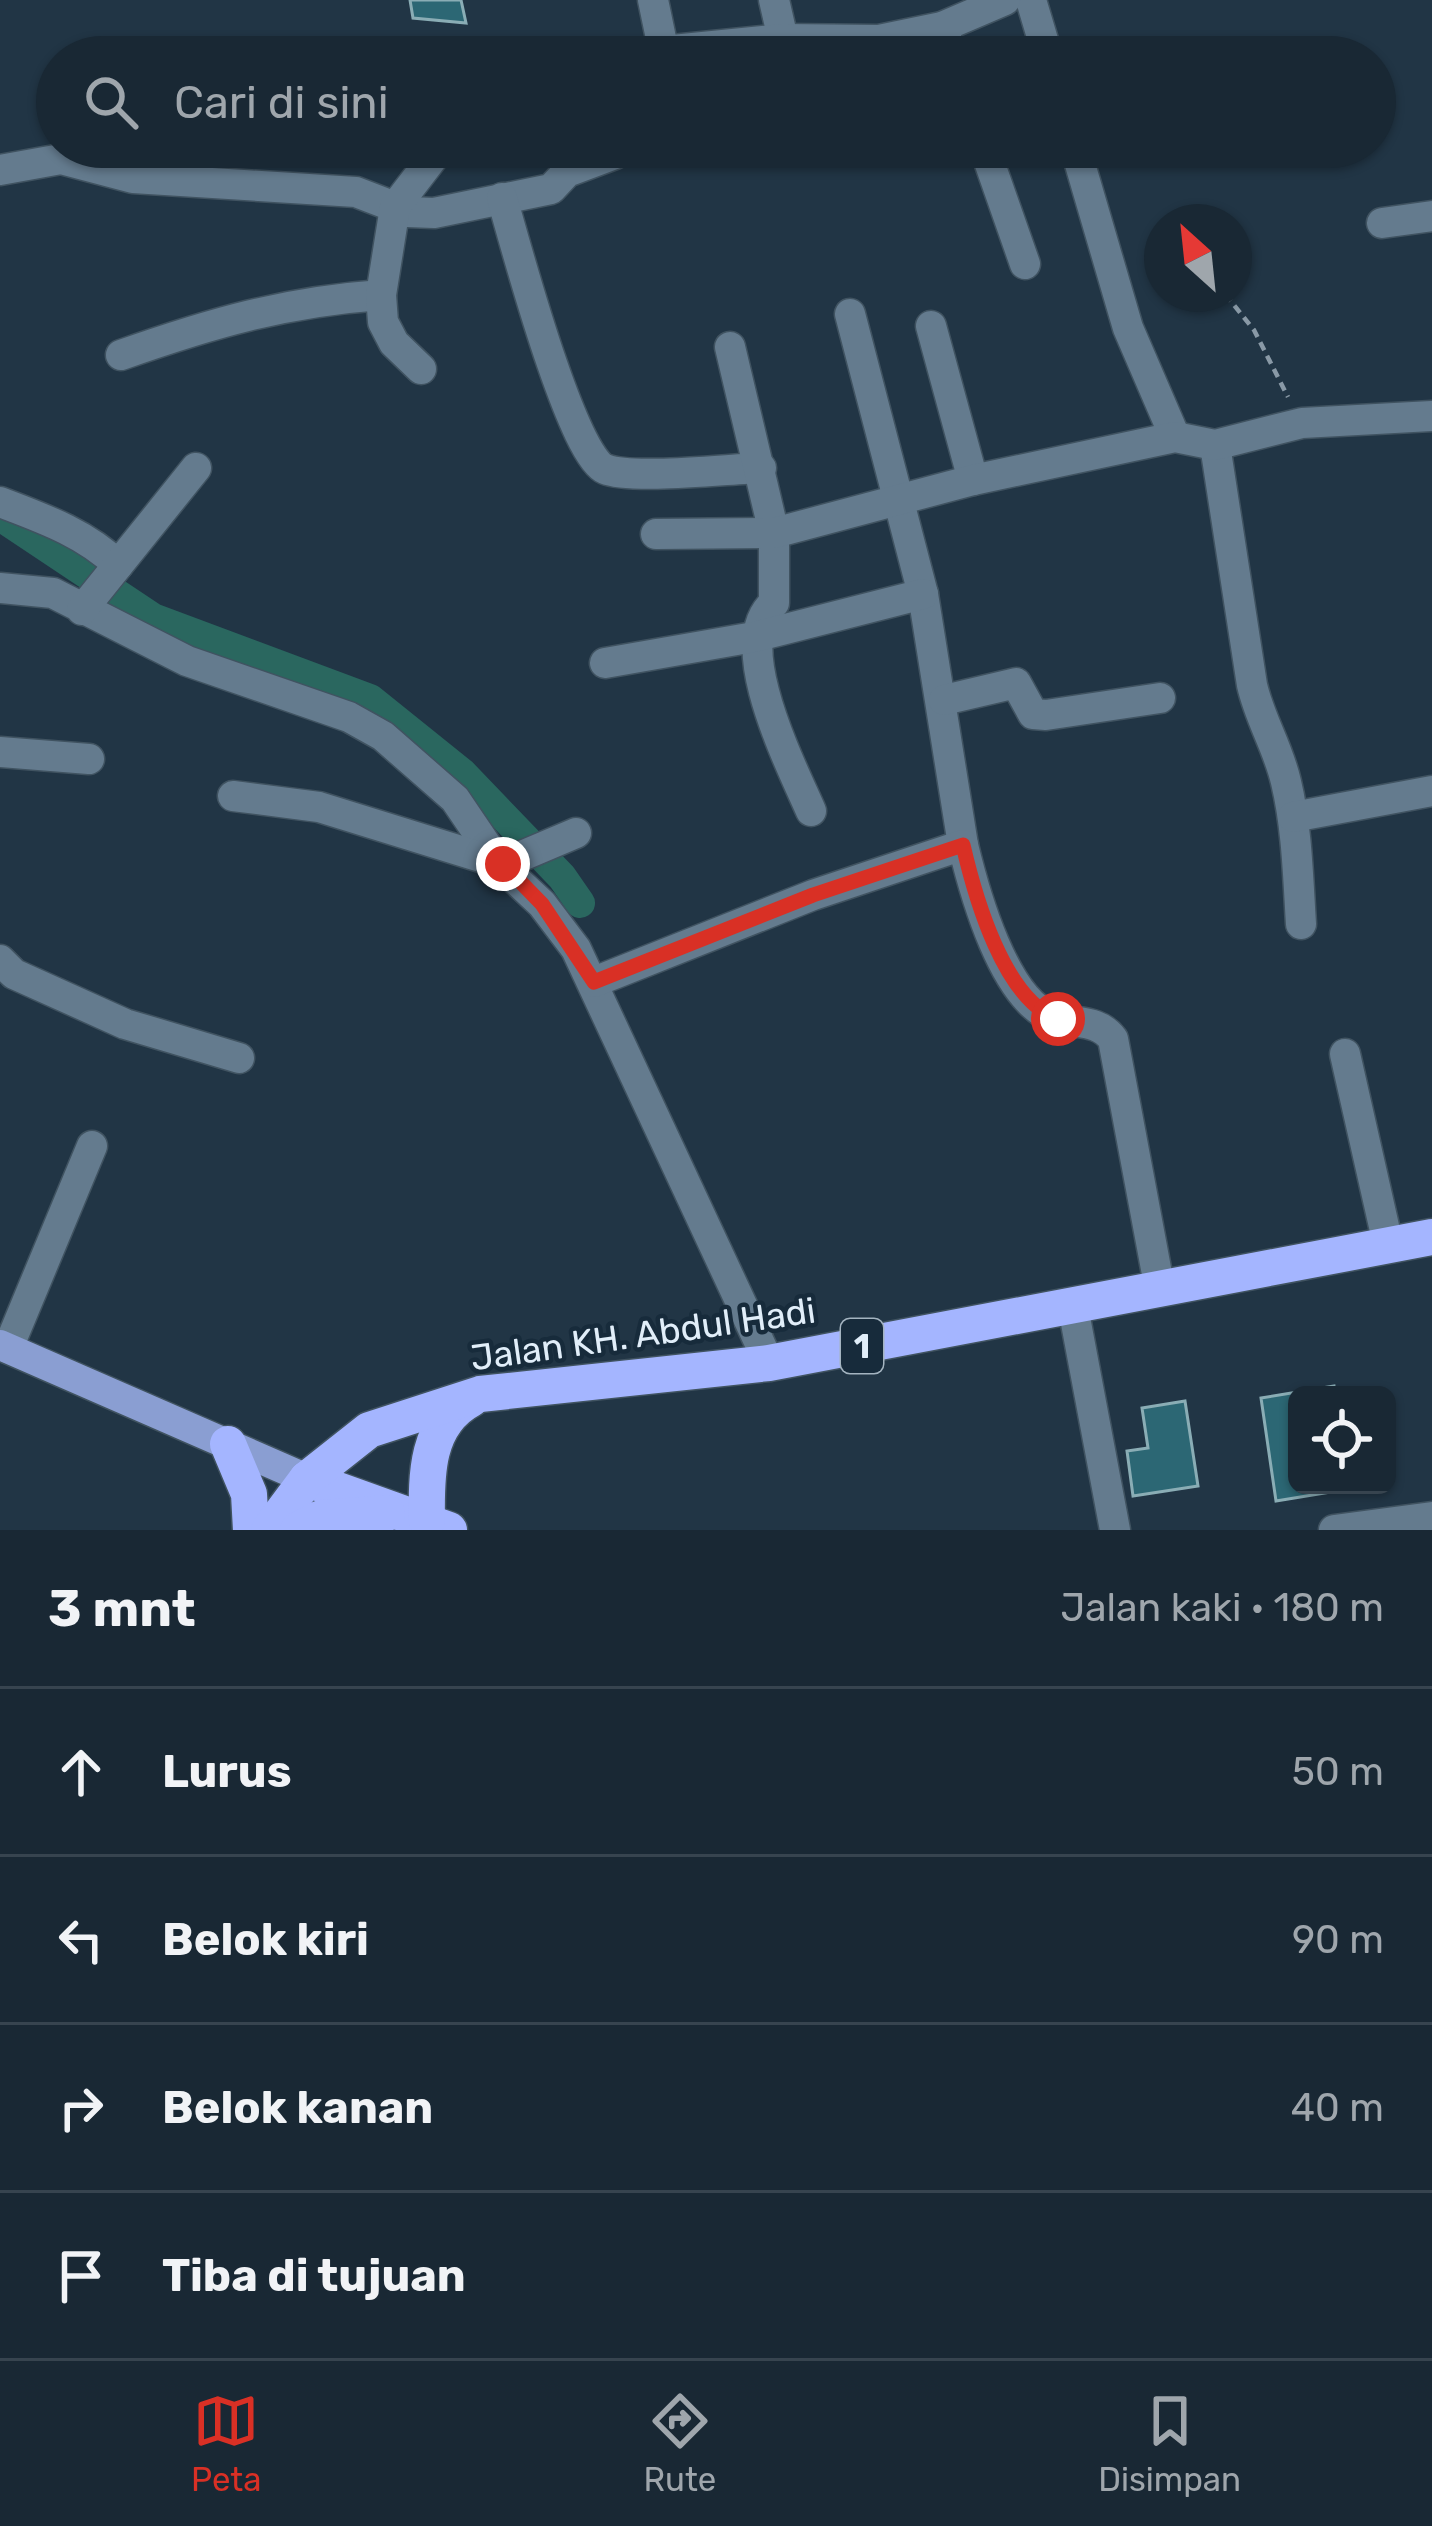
<!DOCTYPE html>
<html lang="id">
<meta charset="utf-8">
<style>
body{margin:0;font-family:Rubik,sans-serif;background:#263440;color:#f1f3f6}
.controls{position:absolute;right:36px;bottom:36px;display:grid;overflow:hidden;border-radius:18px;box-shadow:0 3px 9px #0004}
.controls button{width:108px;height:108px;display:grid;place-items:center;padding:0;border:0;border-bottom:3px solid #37444f;background:#192834;color:#f1f3f6;font:60px sans-serif}
.compass{position:absolute;left:1144px;top:204px;width:108px;height:108px;border-radius:50%;background:#192834;box-shadow:0 3px 9px #0004;rotate:333deg}
.stop{position:absolute;width:36px;height:36px;margin:-27px;border:9px solid #d93025;border-radius:50%;background:#fff}
.stop.end{background:#d93025;border-color:#fff;box-shadow:0 3px 12px #0008}
.list{margin:0;padding:0;list-style:none}
h2{display:flex;justify-content:space-between;align-items:center;height:156px;margin:0;padding:0 48px;font-size:51px}
h2 small{font-size:39px;font-weight:400;color:#9fa6ac}
.list li{display:grid;grid-template-columns:78px 1fr auto;gap:36px;align-items:center;box-sizing:border-box;height:168px;padding:0 48px;border-top:3px solid #37444f}
.list b{display:block;font-size:45px;white-space:nowrap}
.list em{font-size:39px;font-style:normal;color:#9fa6ac}
.icon{flex:none;width:66px;height:66px;fill:none;stroke:currentColor;stroke-width:2;stroke-linecap:round;stroke-linejoin:round}
.map{position:relative;flex:none;width:1432px;height:1530px;overflow:hidden}
.search{position:absolute;background:#192834;box-shadow:0 3px 9px #0004;left:36px;right:36px;top:36px;height:132px;display:flex;align-items:center;gap:30px;box-sizing:border-box;padding:0 42px;border-radius:66px;color:#9fa6ac;font-size:45px}
.sheet{height:828px;background:#192834}
nav{display:flex;justify-content:space-around;align-items:center;box-sizing:border-box;height:168px;border-top:3px solid #37444f;background:#192834;font-size:33px;color:#9fa6ac}
nav a{display:grid;justify-items:center;gap:6px}
nav .on{color:#d93025}
.map>svg:first-child{display:block}
.lines{fill:none;stroke-linecap:round;stroke-linejoin:round}
.canal{stroke:#2a675f;stroke-width:30}
.building{fill:#2c6774;stroke:#8aadb5;stroke-width:3}
.minor-casing{stroke:#405361;stroke-width:33}
.major-casing{stroke:#405361;stroke-width:33}
.highway-casing{stroke:#405361;stroke-width:39}
.path{stroke:#8999a6;stroke-width:4.5;stroke-dasharray:9 6;stroke-linecap:butt}
.minor{stroke:#647b8e;stroke-width:30}
.major{stroke:#8a9ed2;stroke-width:30}
.highway{stroke:#a4b5ff;stroke-width:36}
.route{stroke:#d93025;stroke-width:15}
.labels{text-anchor:middle;dominant-baseline:central;stroke-width:9;stroke-linejoin:round;paint-order:stroke}
.shield{fill:#172b3b;stroke:#a4b4c0;stroke-width:3}
.shield-label{font-size:33px;font-weight:bold;fill:#e1eef9}
.street-label{font-size:36px;fill:#e1eef9;stroke:#172b3b}
</style>
<div class="map">
<svg width="1432" height="1530" viewBox="0 0 1432 1530">
<rect width="100%" height="100%" fill="#213545"/>
<g class="lines">
<path class="canal" d="M0,516L153,618L370,699L462,773L562,877L580,903"/>
</g>
<g class="building">
<path d="M410,0H461L466,23L413,18Z"/>
<path d="M1334,1386L1335,1395H1297V1485L1349,1489L1276,1501L1261,1398Z"/>
<path d="M1185,1401L1198,1486L1133,1496L1127,1451L1148,1448L1142,1408Z"/>
</g>
<g class="lines">
<defs>
<g id="minor">
<path d="M653,0L663,48"/>
<path d="M774,0L783,39"/>
<path d="M1031,0L1048,57"/>
<path d="M942,27L953,57"/>
<path d="M602,57L783,39L879,40L942,27L1005,0"/>
<path d="M984,147L1025,264"/>
<path d="M1075,147L1128,328L1175,437"/>
<path d="M0,170L61,159L133,178L356,192L408,212L434,213L551,189L567,172L615,154"/>
<path d="M502,198C515,243 571,454 605,469C632,480 727,469 761,468"/>
<path d="M1382,223L1432,216"/>
<path d="M850,314L923,594L963,845"/>
<path d="M931,326L973,480"/>
<path d="M730,347L774,533V603C728,642 790,763 811,811"/>
<path d="M121,355C212,323 284,302 381,295"/>
<path d="M421,369L394,343L383,322L381,295L395,207L441,147"/>
<path d="M1215,445L1252,685C1260,720 1278,747 1286,782C1297,828 1298,877 1301,924"/>
<path d="M0,502C42,518 85,533 118,565"/>
<path d="M656,534L774,533L973,480L1175,437L1215,445L1302,423L1432,416"/>
<path d="M0,588L53,593L187,661L349,717L383,736L455,799L499,864L542,904L576,949L769,1363"/>
<path d="M82,610L196,468"/>
<path d="M605,663L754,637L923,594"/>
<path d="M944,700L1016,683L1033,714L1046,715L1160,698"/>
<path d="M0,752L89,759"/>
<path d="M233,796L319,807L503,864L576,833"/>
<path d="M1293,817L1432,791"/>
<path d="M0,960L14,974L125,1024L239,1058"/>
<path d="M594,982L813,895L963,845C974,891 1004,1001 1053,1017C1075,1025 1097,1018 1113,1039L1160,1290"/>
<path d="M1345,1054L1388,1244"/>
<path d="M1073,1307L1115,1530"/>
<path d="M8,1348L92,1146"/>
<path d="M1334,1530L1432,1517"/>
</g>
<path id="major" d="M0,1345L307,1479"/>
<g id="highway">
<path d="M228,1444L249,1494L251,1530"/>
<path d="M307,1479L449,1530"/>
<path d="M427,1521C426,1475 426,1423 471,1399"/>
<path d="M269,1530L307,1479L369,1430L480,1394L769,1363L1432,1237"/>
<path d="M298,1530L321,1518L387,1513"/>
</g>
</defs>
<use href="#minor" class="minor-casing"/>
<use href="#major" class="major-casing"/>
<use href="#highway" class="highway-casing"/>
<path class="path" d="M1225,294L1254,330L1288,397"/>
<use href="#minor" class="minor"/>
<use href="#major" class="major"/>
<use href="#highway" class="highway"/>
</g>
<g class="lines">
<path class="route" d="M503,864L542,904L594,982L813,895L963,845C975,897 1004,1000 1058,1019"/>
</g>
<g class="labels">
<rect class="shield" x="841" y="1319" width="42" height="54" rx="9"/>
<g class="shield-label">
<text x="862" y="1346">1</text>
</g>
<g class="street-label">
<text transform="translate(643 1334) rotate(-8)">Jalan KH. Abdul Hadi</text>
</g>
</g>
</svg>
<div class="controls">
<button><svg class="icon" aria-label="locate" viewBox="0 0 24 24"><circle cx="12" cy="12" r="6"/><path d="M12 2v4M12 18v4M2 12h4M18 12h4"/></svg></button>
</div>
<svg class="compass" viewBox="-18 -18 36 36"><path d="M0-13l5 13h-10z" fill="#e53935"/><path d="M0 13l5-13h-10z" fill="#9fa6ac"/></svg>
<div class="stop" style="left:1058px;top:1019px"></div>
<div class="stop end" style="left:503px;top:864px"></div>
<div class="search"><svg class="icon" aria-label="search" viewBox="0 0 24 24"><circle cx="10" cy="10" r="6"/><path d="M15 15l6 6"/></svg>Cari di sini</div>
</div>
<section class="sheet">
<h2>3 mnt<small>Jalan kaki · 180 m</small></h2>
<ul class="list">
<li><svg class="icon" aria-label="ahead" viewBox="0 0 24 24"><path d="M12 20V5M6 11l6-6 6 6"/></svg><div><b>Lurus</b></div><em>50 m</em></li>
<li><svg class="icon" aria-label="left" viewBox="0 0 24 24"><path d="M17 20v-9H6M10 6l-5 5 5 5"/></svg><div><b>Belok kiri</b></div><em>90 m</em></li>
<li><svg class="icon" aria-label="right" viewBox="0 0 24 24"><path d="M7 20v-9h11M14 6l5 5-5 5"/></svg><div><b>Belok kanan</b></div><em>40 m</em></li>
<li><svg class="icon" aria-label="arrive" viewBox="0 0 24 24"><path d="M6 21V4h12l-3 4 3 4H6"/></svg><div><b>Tiba di tujuan</b></div></li>
</ul>
</section>
<nav>
<a class="on"><svg class="icon" aria-label="map" viewBox="0 0 24 24"><path d="M3 6l6-2 6 2 6-2v14l-6 2-6-2-6 2zM9 4v14M15 6v14"/></svg>Peta</a>
<a><svg class="icon" aria-label="directions" viewBox="0 0 24 24"><path d="M12 3l9 9-9 9-9-9zM9 14v-3h6M13 9l2 2-2 2"/></svg>Rute</a>
<a><svg class="icon" aria-label="saved" viewBox="0 0 24 24"><path d="M7 4h10v16l-5-4-5 4z"/></svg>Disimpan</a>
</nav>
